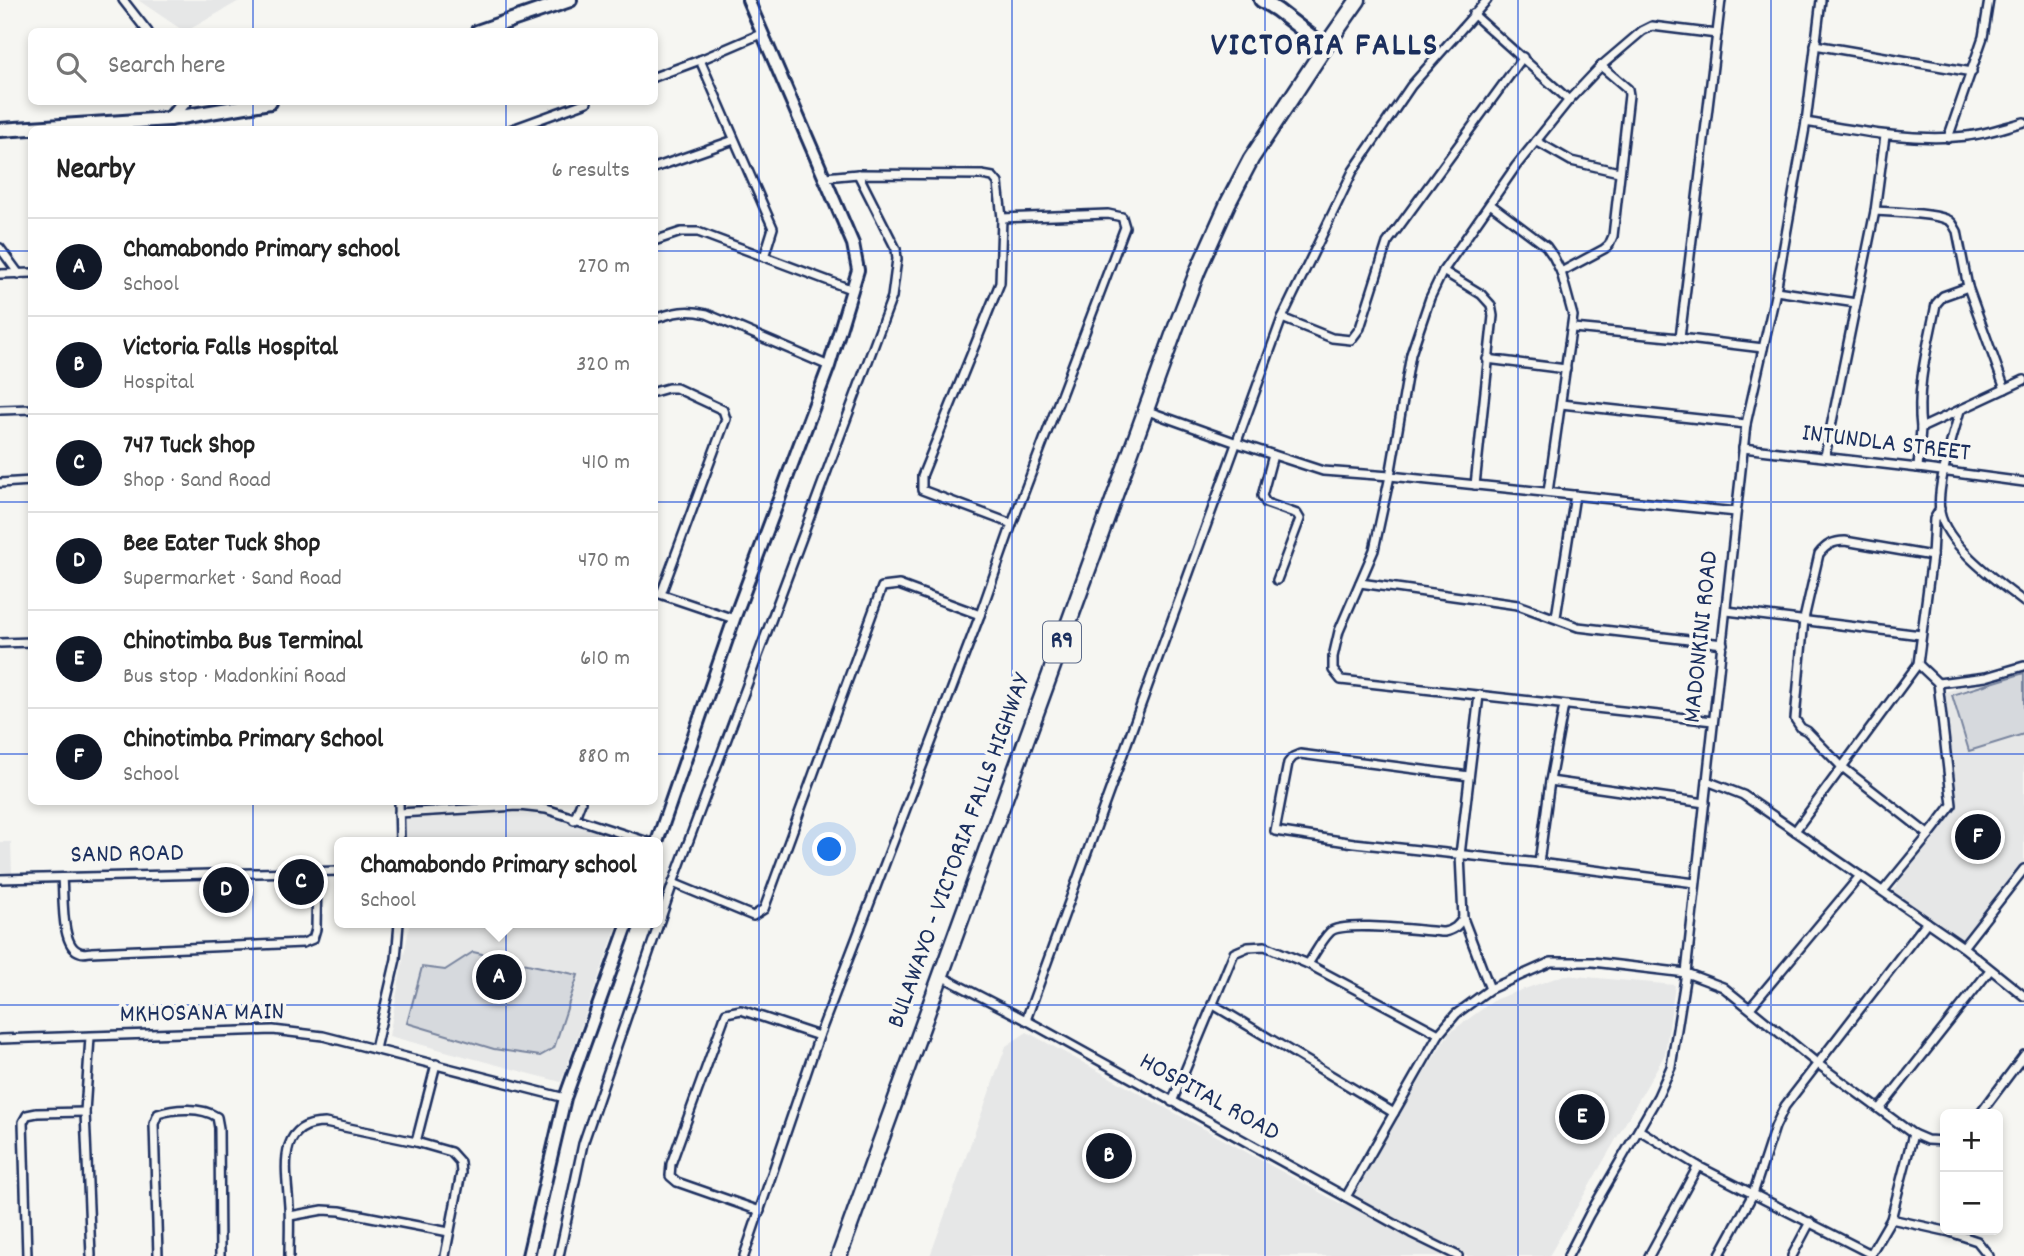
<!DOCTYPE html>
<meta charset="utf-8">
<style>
body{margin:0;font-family:Dekko,sans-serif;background:#f6f6f6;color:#222}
.controls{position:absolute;right:21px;bottom:21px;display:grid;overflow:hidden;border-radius:10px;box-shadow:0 4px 10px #0003}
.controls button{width:63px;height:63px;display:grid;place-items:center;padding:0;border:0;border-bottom:2px solid #e0e0e0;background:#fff;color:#222;font:35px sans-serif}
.you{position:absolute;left:830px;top:850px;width:24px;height:24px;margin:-18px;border:5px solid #fff;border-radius:50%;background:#1a73e8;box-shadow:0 0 0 10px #1a73e833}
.badge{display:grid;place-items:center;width:46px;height:46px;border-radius:50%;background:#111827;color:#fff;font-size:23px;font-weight:700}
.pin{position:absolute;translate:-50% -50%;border:4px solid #fff;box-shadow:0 2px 7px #0006}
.popup{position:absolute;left:334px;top:837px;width:329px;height:91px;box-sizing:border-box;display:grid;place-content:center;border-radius:10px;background:#fff;filter:drop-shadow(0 2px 5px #0005);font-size:23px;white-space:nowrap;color:#767676}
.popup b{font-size:26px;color:#222}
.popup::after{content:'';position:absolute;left:50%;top:100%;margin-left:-14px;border:14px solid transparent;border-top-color:#fff}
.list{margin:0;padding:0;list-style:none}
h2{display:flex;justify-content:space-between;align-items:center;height:91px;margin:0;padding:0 28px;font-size:30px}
h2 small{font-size:23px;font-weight:400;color:#767676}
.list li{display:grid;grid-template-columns:46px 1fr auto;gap:21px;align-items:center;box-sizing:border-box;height:98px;padding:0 28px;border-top:2px solid #e0e0e0}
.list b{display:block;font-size:26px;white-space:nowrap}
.list p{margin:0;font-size:23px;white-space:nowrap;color:#767676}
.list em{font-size:23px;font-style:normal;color:#767676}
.icon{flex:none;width:38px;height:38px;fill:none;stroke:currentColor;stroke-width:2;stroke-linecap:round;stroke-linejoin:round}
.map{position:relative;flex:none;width:2024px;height:1256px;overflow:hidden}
.search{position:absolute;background:#fff;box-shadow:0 4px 10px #0003;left:28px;top:28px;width:630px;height:77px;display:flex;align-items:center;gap:18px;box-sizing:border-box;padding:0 24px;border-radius:10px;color:#767676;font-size:26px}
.panel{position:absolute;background:#fff;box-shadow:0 4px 10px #0003;left:28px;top:126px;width:630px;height:679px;border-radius:10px}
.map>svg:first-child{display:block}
.built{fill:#e6e7e7}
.green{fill:#d6d9dd;stroke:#78849e;stroke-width:2}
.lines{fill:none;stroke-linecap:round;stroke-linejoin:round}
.street-casing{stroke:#1b2f5e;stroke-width:12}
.secondary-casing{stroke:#1b2f5e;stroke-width:16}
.primary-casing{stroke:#1b2f5e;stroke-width:18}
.highway-casing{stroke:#1b2f5e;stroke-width:19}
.street{stroke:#f6f6f2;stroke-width:7}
.secondary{stroke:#f6f6f2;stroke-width:10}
.primary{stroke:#f6f6f2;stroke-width:12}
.highway{stroke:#f6f6f2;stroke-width:14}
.grid{fill:none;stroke:#1d4ed8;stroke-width:2;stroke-opacity:0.55}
.labels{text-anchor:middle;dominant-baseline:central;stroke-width:7;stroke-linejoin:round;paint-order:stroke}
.shield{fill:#f6f6f2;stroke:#5d6b8a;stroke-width:2}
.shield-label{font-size:24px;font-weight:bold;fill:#1b2f5e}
.street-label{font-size:26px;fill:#1b2f5e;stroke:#f6f6f2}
.district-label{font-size:33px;font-weight:bold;letter-spacing:2px;fill:#1b2f5e;stroke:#f6f6f2}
</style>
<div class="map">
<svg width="2024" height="1256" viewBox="0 0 2024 1256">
<rect width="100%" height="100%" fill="#f6f6f2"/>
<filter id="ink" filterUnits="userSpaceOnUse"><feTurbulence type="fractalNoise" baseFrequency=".0143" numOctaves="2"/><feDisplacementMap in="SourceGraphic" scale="14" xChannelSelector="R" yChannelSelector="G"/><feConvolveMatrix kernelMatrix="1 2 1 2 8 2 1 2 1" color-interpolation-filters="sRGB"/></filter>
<g filter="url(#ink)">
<g class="built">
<path d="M138,0H241L185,32Z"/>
<path d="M2024,668V869L1963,947L1889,896L1956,805L1945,692Z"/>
<path d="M404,802H500V813L547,814L626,842H406Z"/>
<path d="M0,842H11L12,874L0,872Z"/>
<path d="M410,923H618L561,1082L389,1036Z"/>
<path d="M1564,975L1675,985L1665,1054L1549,1256H930L1006,1046L1027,1032L1343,1205L1449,1033L1496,999Z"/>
</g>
<g class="green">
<path d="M2024,673V734L1969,751L1952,695Z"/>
<path d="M473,952L578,975L554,1048L540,1056L494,1049L407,1023L422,967L445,970Z"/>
</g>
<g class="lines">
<defs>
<g id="street">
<path d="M123,0L148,32"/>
<path d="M1473,14L1569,100"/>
<path d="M1815,45L1972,72"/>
<path d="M700,60L773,228L764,257"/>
<path d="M654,77L700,60L763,33"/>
<path d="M1806,122C1858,131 1913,142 1967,136C1986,134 2005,127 2024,122"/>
<path d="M510,130L587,102"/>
<path d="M1948,138L1983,37L1989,0"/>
<path d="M1536,141L1571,161L1619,172"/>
<path d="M654,168L734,140"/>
<path d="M825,177L858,174L982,175L993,177L998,183L1002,218L1000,283L922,476V490L1012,524"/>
<path d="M1490,204L1546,246L1553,256L1561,272L1573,316L1548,492"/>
<path d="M1875,211C1892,212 1938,213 1950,221C1954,224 1954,227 1957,231L1968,287L2005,389"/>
<path d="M654,241L681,232H698L853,290"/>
<path d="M0,248L19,274"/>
<path d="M1443,271L1481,294L1491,305L1493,316L1475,485"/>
<path d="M1561,272L1604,249L1609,245L1613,236L1629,95L1628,89L1601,66"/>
<path d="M0,274L32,273"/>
<path d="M1776,291L1856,303"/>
<path d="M1282,318L1332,338L1351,340L1360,328L1387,243L1523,57"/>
<path d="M654,319C674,312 687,309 707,314L829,366"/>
<path d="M1573,328L1680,338L1763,348"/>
<path d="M1680,338L1721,0"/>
<path d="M1487,359L1566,369"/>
<path d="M654,392L668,388H676L723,410L726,419L661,594"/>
<path d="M1561,404L1746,424"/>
<path d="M0,410L32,409"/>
<path d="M1145,410L1237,443L1323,471L1390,476L1736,512"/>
<path d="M1960,410C1953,437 1936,486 1940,512C1946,545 1998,582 2024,602"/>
<path d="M1921,428C1916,386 1928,346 1936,304L1943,296L1968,287"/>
<path d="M1743,448L1918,468L2024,482"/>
<path d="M1273,455L1262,496L1266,503L1297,514L1300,519L1277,580"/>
<path d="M1825,456L1875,211L1885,136"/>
<path d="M1918,468L1921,428L2024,380"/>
<path d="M0,483L32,481"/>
<path d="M1932,556L1845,541C1833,541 1826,545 1819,554L1804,619L1795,719L1801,728L1807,731L1841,766L1929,835L1952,805L1938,683"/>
<path d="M1360,583L1518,605L1578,627L1723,644"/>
<path d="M654,592L734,619"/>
<path d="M1727,611L1921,635"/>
<path d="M1556,617L1575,495"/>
<path d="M0,643L32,642"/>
<path d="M1918,664L1938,683L1986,677L2024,666"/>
<path d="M1479,695L1460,855L1463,918L1490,989"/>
<path d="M1713,721L1341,680L1333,670V657L1339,631L1374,550L1390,476L1411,354L1430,298L1443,271L1516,166L1569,100L1601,66L1642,31L1652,26L1717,34"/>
<path d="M1469,776L1300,754L1293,757L1288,763L1275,831L1354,843L1539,863L1695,883"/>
<path d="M1550,781L1705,803"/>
<path d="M1707,781L1743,795L1963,947L2024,996"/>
<path d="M399,802L400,842"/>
<path d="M399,813L519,806L546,809L648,842"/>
<path d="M574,820L581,802"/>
<path d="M1795,831L1918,664L1932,556L1934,519L1940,509"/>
<path d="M1539,863L1550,781L1564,705"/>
<path d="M62,878C64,895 60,947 80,952C84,954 88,952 91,952L303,943L313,939L316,929L317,871"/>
<path d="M0,879L340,871"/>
<path d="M673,883L753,916L764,909L882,587L899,585L980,615"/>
<path d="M1883,891L1929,835"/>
<path d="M1963,947L2024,869"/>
<path d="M1308,964C1315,954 1321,941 1330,932C1342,920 1424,931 1444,932C1454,930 1458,926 1463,918"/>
<path d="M941,976L1026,1020L1411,1233L1458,1256"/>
<path d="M1212,1004L1394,1113"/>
<path d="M1750,1008L1860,876"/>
<path d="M1026,1020L1282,318L1353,171L1411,86L1487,0"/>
<path d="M90,1037L85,1112L91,1256"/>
<path d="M0,1039L273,1030L323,1036L565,1098"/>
<path d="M375,1049L396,959L399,923"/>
<path d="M1172,1102L1234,953L1248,947L1265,946L1308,964L1439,1034"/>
<path d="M1880,1109L1990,970"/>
<path d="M1980,1114L2024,1055"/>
<path d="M1639,1130L1698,1166L1871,1254"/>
<path d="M416,1142L436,1064"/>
<path d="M1346,1197L1439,1034L1456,1014L1490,989L1551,962H1593L1686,973L1723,987L1818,1064L1913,1134L1927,1140L1945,1141"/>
<path d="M760,1211L677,1182L670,1176L671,1164L726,1013L741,1010L819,1036"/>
<path d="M290,1216L323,1210L340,1211L449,1232"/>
<path d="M1891,1219L1950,1232L1977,1241L1989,1256"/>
<path d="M1870,1255L1891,1219L1913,1134"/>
<path d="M27,1256L23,1122L27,1115L37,1113L85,1112"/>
<path d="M158,1256L154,1124L158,1114C175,1108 202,1107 217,1117L219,1128L220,1256"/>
<path d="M289,1256C289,1240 290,1223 289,1207C287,1172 275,1123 325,1123L416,1142L451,1152L460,1162L461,1173L445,1256"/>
<path d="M559,1256L583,1144L673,883L892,297L897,259L896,249L858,174"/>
<path d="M744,1256L819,1036L980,615L1012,524L1125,227L1122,217L1108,214L1002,218"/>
<path d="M1568,1256L1589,1215L1658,1096L1671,1067L1686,973L1746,424L1776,291L1806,122L1821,0"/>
<path d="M1649,1256L1698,1166"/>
<path d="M1719,1256L1753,1194L1775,1127L1785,1106L1927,922"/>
<path d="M1792,1256L1810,1222"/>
</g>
<g id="secondary">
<path d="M657,842L734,619L829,366L858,270L853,244L748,0"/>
<path d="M528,1256L565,1098L628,923"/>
</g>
<g id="primary">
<path d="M1261,0L1277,10L1325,47"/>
<path d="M477,32L570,0"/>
<path d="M170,119L184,102"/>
<path d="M0,130L169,119L270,102"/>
</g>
<path id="highway" d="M839,1256L1176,327L1198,270L1228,203L1251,159L1325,47L1358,0"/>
</defs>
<use href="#street" class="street-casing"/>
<use href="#secondary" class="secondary-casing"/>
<use href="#primary" class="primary-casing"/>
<use href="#highway" class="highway-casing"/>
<use href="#street" class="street"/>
<use href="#secondary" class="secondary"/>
<use href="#primary" class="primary"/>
<use href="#highway" class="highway"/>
</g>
</g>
<path class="grid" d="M253,0V32M506,0V32M759,0V1256M1012,0V1256M1265,0V1256M1518,0V1256M1771,0V1256M253,102V130M506,102V130M0,251H32M654,251H2024M0,502H32M654,502H2024M0,754H32M654,754H2024M253,802V1256M506,802V1256M0,1005H2024"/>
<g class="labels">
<rect class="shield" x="1043" y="621.5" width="38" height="41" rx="5"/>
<g class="shield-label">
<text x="1062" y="642">R9</text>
</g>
<g class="street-label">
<text transform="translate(1886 444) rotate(7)">INTUNDLA STREET</text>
<text transform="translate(1702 637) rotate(-84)">MADONKINI ROAD</text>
<text transform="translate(960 851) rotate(-70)">BULAWAYO - VICTORIA FALLS HIGHWAY</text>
<text transform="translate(127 855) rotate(-1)">SAND ROAD</text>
<text transform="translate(202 1014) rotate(-1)">MKHOSANA MAIN</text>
<text transform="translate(1209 1098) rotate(29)">HOSPITAL ROAD</text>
</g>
<g class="district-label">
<text x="1325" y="47">VICTORIA FALLS</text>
</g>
</g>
</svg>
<div class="controls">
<button>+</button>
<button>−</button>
</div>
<div class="you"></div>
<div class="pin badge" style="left:499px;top:977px">A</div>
<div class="popup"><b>Chamabondo Primary school</b>School</div>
<div class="pin badge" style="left:1109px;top:1156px">B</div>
<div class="pin badge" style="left:301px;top:882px">C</div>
<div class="pin badge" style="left:226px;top:890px">D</div>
<div class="pin badge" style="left:1582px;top:1117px">E</div>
<div class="pin badge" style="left:1978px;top:837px">F</div>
<div class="search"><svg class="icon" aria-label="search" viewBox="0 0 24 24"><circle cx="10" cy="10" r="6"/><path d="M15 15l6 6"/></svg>Search here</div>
<section class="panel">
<h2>Nearby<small>6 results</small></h2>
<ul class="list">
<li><span class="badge">A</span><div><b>Chamabondo Primary school</b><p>School</p></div><em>270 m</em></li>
<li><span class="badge">B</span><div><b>Victoria Falls Hospital</b><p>Hospital</p></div><em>320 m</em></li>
<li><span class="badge">C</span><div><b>747 Tuck Shop</b><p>Shop · Sand Road</p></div><em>410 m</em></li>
<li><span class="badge">D</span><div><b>Bee Eater Tuck Shop</b><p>Supermarket · Sand Road</p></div><em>470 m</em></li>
<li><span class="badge">E</span><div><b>Chinotimba Bus Terminal</b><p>Bus stop · Madonkini Road</p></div><em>610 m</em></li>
<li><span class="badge">F</span><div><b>Chinotimba Primary School</b><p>School</p></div><em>880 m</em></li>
</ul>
</section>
</div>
